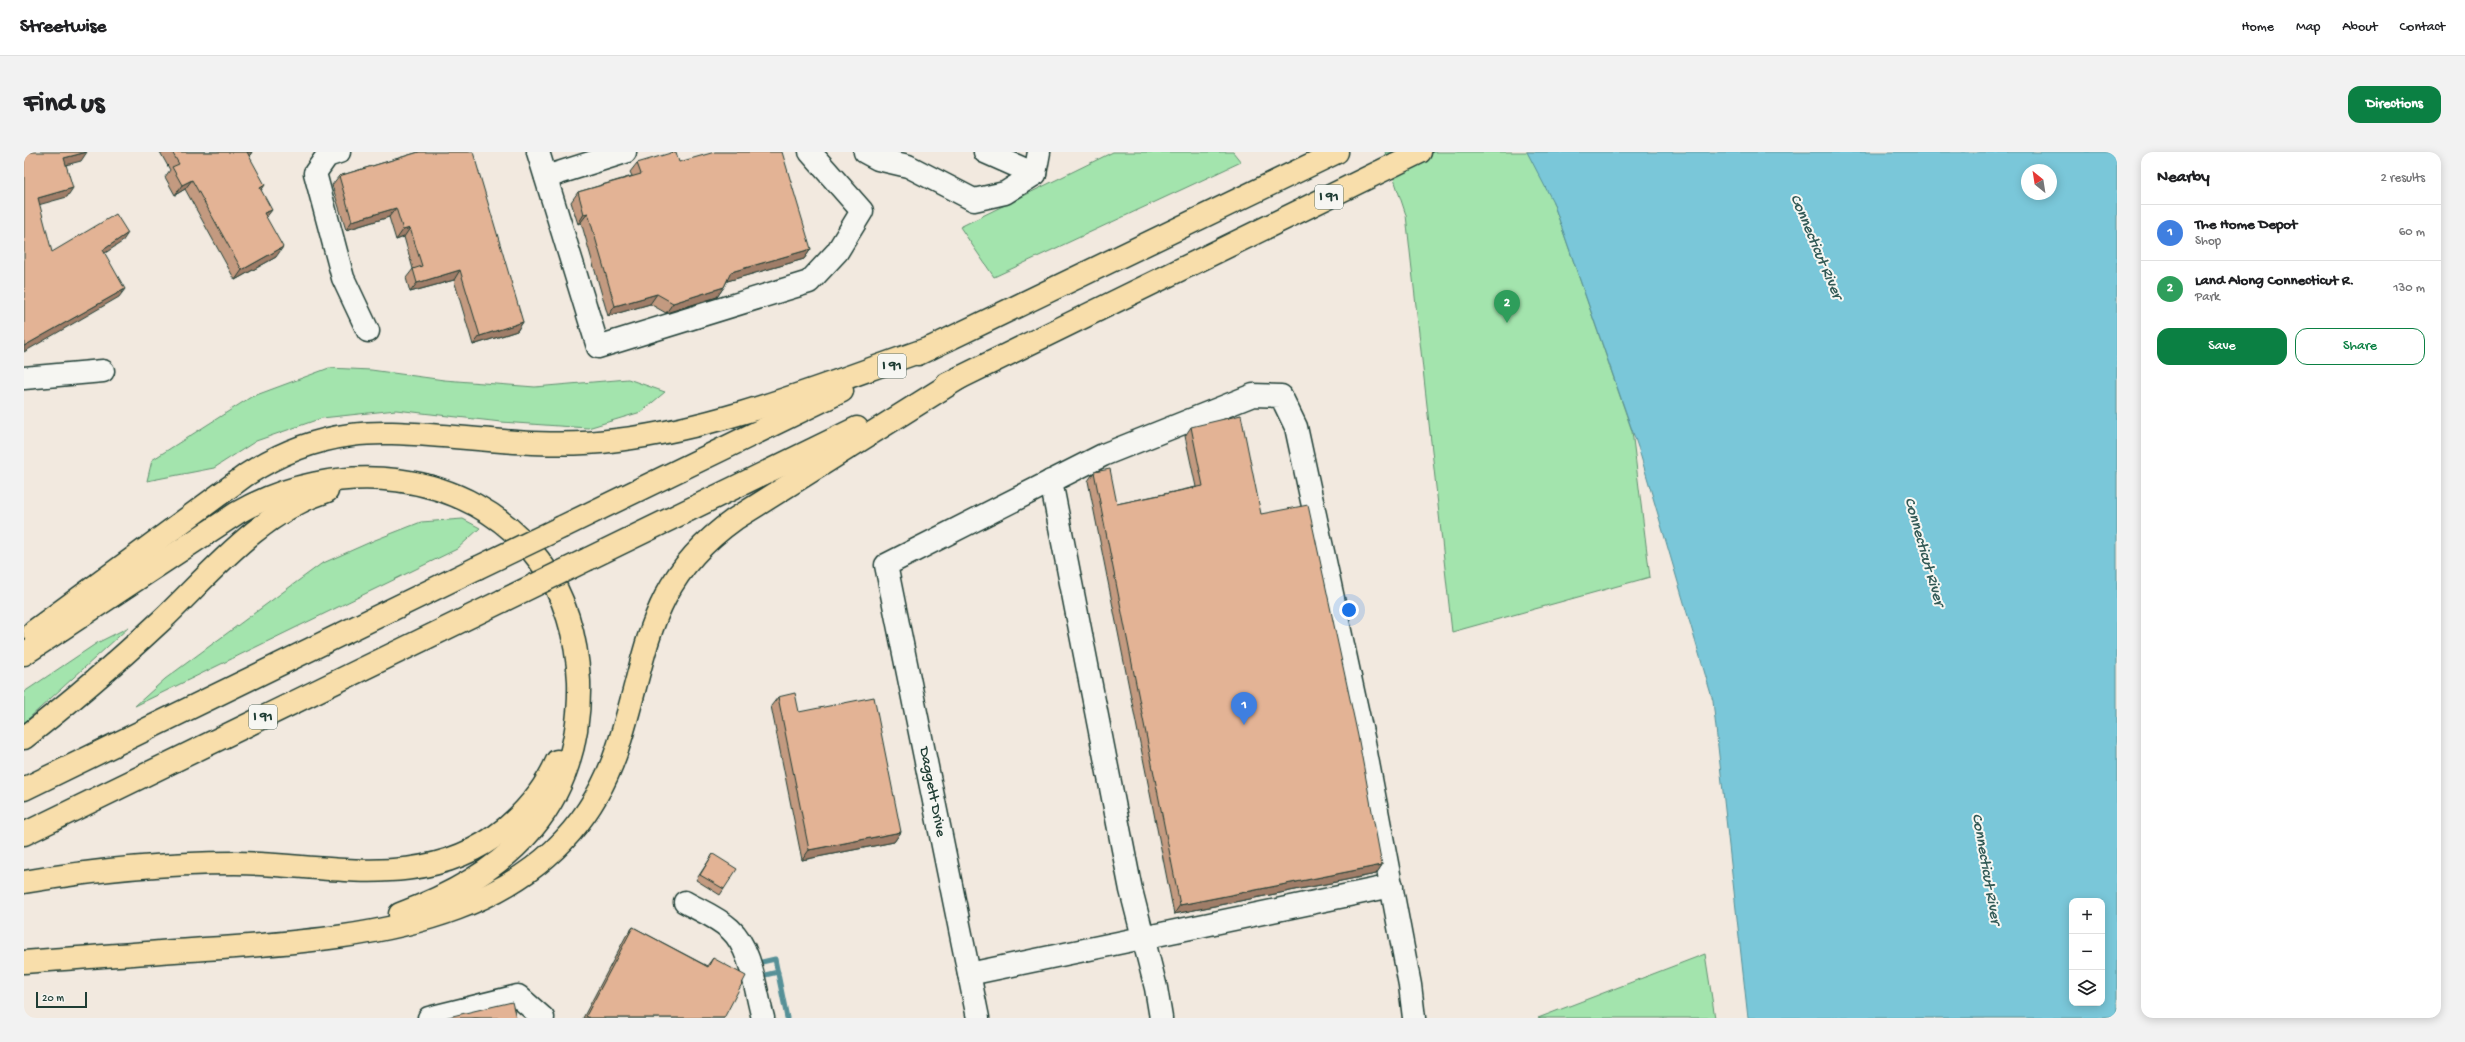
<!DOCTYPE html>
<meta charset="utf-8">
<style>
body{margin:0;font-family:"Gochi Hand",sans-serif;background:#f2f2f2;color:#202124}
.controls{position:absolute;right:12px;bottom:12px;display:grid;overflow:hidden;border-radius:8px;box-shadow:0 2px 10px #0003}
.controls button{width:36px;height:36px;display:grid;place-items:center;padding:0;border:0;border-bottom:1px solid #e0e0e0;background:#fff;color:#202124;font:20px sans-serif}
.compass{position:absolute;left:1997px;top:12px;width:36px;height:36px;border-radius:50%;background:#fff;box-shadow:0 2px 10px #0003;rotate:330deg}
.scale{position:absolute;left:12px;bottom:10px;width:51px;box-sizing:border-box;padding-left:4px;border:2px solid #1f3d34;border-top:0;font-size:11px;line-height:14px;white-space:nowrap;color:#1f3d34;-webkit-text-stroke:3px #f6f6f2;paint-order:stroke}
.you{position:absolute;left:1325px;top:458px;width:14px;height:14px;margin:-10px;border:3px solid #fff;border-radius:50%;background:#1a73e8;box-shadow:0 0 0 6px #1a73e833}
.badge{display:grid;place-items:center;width:26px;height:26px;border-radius:50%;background:#0b8043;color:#fff;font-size:13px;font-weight:700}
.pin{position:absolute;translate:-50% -33px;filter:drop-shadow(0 1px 2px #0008)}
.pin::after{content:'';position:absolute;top:21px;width:14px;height:12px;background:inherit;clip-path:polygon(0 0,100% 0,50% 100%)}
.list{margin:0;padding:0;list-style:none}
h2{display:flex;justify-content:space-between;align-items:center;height:52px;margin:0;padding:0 16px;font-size:17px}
h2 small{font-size:13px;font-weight:400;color:#757577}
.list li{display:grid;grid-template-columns:26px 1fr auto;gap:12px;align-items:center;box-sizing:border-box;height:56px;padding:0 16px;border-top:1px solid #e0e0e0}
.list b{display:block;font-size:15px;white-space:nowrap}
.list p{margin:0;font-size:13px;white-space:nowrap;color:#757577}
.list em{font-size:13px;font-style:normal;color:#757577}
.actions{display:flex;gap:8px;padding:12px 16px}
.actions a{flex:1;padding:9px 0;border:1px solid #0b8043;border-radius:12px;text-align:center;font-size:14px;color:#0b8043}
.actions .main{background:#0b8043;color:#fff}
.icon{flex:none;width:22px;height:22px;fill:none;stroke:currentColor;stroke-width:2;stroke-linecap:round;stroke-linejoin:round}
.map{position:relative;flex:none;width:2093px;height:866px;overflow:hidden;border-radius:12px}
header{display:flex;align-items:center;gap:24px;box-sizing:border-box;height:56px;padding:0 20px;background:#fff;border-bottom:1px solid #e0e0e0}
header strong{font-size:19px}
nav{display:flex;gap:22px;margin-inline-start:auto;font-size:14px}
.intro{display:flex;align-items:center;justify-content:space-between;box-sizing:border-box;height:96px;padding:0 24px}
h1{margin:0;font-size:28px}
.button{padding:10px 18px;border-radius:12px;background:#0b8043;color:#fff;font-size:14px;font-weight:700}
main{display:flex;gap:24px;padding:0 24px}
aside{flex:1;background:#fff;border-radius:12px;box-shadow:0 2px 10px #0003}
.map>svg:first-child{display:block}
.green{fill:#a3e4ad;stroke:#619070}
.water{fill:#7ac7d9;stroke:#569097;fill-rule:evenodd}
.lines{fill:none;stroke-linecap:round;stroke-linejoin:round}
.stream{stroke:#569097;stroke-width:5}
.minor-casing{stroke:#1f3d34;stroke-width:25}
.highway-casing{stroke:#1f3d34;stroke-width:25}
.minor{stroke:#f6f6f2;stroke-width:22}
.highway{stroke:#f8deab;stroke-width:22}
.highway-bridge-casing{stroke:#1f3d34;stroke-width:25;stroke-linecap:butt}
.highway-bridge{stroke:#f8deab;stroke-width:22}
.wall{fill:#c39a80;stroke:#1f3d34}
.shaded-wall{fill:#9f7d68;stroke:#1f3d34}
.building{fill:#e3b395;stroke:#1f3d34}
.labels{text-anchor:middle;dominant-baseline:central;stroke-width:4;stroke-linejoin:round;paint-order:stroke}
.shield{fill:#f6f6f2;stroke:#60746d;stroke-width:1}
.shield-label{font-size:14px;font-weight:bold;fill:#1f3d34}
.street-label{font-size:15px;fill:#1f3d34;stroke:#f6f6f2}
.water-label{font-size:16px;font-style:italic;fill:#315955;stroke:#f6f6f2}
</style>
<header>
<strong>Streetwise</strong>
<nav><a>Home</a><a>Map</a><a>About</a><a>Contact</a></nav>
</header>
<div class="intro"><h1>Find us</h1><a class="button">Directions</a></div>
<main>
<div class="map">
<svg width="2093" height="866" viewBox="0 0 2093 866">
<rect width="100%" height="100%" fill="#f2e9df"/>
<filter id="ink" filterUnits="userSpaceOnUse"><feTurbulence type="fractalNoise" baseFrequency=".025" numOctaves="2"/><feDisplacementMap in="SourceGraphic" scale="8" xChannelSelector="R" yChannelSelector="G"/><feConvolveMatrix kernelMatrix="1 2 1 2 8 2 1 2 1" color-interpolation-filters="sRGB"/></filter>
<g filter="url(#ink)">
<g class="green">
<path d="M1089,0H1209L1217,10L970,125L936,75Z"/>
<path d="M1361,0H1544L1529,50L1608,279L1626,425L1428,480L1382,63Z"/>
<path d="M305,216L347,218L420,228L511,235L604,227L641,240L617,260L564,276L477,270L372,258L298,266L232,289L190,316L123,329L128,308L227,245Z"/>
<path d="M439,367L456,376L433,397L111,554L141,527L297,412L351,388L397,370Z"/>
<path d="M105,475L4,567L0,571V540L73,491Z"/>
<path d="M1681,802L1691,866H1514Z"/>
</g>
<path class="water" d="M1503,0H2093V866H1724L1689,549L1615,298L1529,50ZM2003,18H2027V42H2003ZM2048,749H2078V851H2048Z"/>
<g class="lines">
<g class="stream">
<path d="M738,810L751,807L763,866"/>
<path d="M741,823L754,820"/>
</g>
<defs>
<g id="minor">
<path d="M315,0L303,4L291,21L319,126L344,179"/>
<path d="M514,0L574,195L785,130L813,100L838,59L786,0"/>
<path d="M841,0L854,7L884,14L950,48L981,41L1011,22L1015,0"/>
<path d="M961,0L1011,22"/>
<path d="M522,25L601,0"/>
<path d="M0,226L79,219"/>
<path d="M1027,329L1107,738L1132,836L1137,866"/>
<path d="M661,750C675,758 693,765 706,777C728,797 731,838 739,866"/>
<path d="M945,822L1368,734"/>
<path d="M405,866L494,844L519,866"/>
<path d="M954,866L862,413L1079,303L1229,243L1257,244L1272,275L1340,590L1386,833L1390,866"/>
</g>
<g id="highway">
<path d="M894,202L1313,0"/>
<path d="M923,232L1396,0"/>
<path d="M538,375L818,239"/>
<path d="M564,407L833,276"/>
<path d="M10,479L222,323C254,302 289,288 327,283C358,279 389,282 419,284C477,289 535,296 593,288C701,275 804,231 906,196"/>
<path d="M0,502L213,361C309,305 445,314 515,408C541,442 553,487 555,529C558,654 487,721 376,762"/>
<path d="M0,586C48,549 94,509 138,468C188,420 235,361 303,339"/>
<path d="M0,637L453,416"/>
<path d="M0,682L478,449"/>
<path d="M0,730C70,718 140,711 211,711C305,712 402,742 482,676C503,658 522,634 533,609"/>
<path d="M0,810C66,805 132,800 198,796C353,785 537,769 594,595C625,500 621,431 711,367L937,225"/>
</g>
</defs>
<use href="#minor" class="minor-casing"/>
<use href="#highway" class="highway-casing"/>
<use href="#minor" class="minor"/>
<use href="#highway" class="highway"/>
<defs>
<g id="highway-bridge">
<path d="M453,416L538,375"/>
<path d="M478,449L564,407"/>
</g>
</defs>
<use href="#highway-bridge" class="highway-bridge-casing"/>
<use href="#highway-bridge" class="highway-bridge"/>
</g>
<g class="wall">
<path d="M136,0H228L225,4L237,39L242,65L252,105L211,128L161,37L151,43L141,25L146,18Z"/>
<path d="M395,0L499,170L493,179L449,193L430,128L386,140L382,126L389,117L380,85L372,88L365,65L322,78L308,33L315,24Z"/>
<path d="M655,10L787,97L780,107L703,129L700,135L693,145L642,161L626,152L584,164L557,70L554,72L547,50L554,40L608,24L606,20L613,11Z"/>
<path d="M1167,275L1237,362L1358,713L1352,722L1150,762L1064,329L1070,320L1093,352L1172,335L1161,284Z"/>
<path d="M754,545L775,560L877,680L870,690L778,708L747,554Z"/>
<path d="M689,702L700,737L696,743L672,728Z"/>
<path d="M609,775L683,814L689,806L700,866H559L602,784Z"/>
</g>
<g class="shaded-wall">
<path d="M63,0L57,9L34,15L40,6Z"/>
<path d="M223,0H228L224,6Z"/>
<path d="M168,28L161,37L151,43L158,33Z"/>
<path d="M241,33L234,43L236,36Z"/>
<path d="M49,36L43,45L7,55L14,46Z"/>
<path d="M372,56L365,65L322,78L328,69Z"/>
<path d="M248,58L241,67L240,61Z"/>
<path d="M564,61L557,70L554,72L560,62Z"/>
<path d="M386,76L380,85L372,88L379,78Z"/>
<path d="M104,81L98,90L72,107L79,98Z"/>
<path d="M259,95L252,105L211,128L218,118Z"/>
<path d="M787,97L780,107L700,130L707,120Z"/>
<path d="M436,118L430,128L386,140L393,131Z"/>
<path d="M700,135L693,145L642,161L649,151Z"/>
<path d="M101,137L95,145L0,200V194Z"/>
<path d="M633,142L626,152L584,164L591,154Z"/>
<path d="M499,170L493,179L449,193L456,184Z"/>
<path d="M877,680L870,690L778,708L785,698Z"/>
<path d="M1358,713L1352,722L1150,762L1156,753Z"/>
</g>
<g class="building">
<path d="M0,0H63L40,6L49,36L14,46L28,100L92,62L104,81L79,98L101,137L0,194Z"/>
<path d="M148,0H223L241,33L236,36L248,58L240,61L259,95L218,118L168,28L158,33L148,15L155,12Z"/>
<path d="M395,0H449L499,170L456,184L436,118L393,131L389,117L398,114L386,76L379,78L372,56L328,69L315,24Z"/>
<path d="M650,0H652L655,10L691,0H758L787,97L707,120L700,135L649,151L633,142L591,154L564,61L560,62L554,40L617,22L613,11Z"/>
<path d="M1217,263L1237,362L1284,353L1334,584L1358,713L1156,753L1070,320L1086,317L1093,352L1179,334L1167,275Z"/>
<path d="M771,541L775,560L850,545L877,680L785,698L754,545Z"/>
<path d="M689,702L713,717L700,737L676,723Z"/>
<path d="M609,775L684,815L689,806L722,824L700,866H566L562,864Z"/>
<path d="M488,850L492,866H420Z"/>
</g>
</g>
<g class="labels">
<g class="shield">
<rect x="1291" y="33" width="28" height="24" rx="3"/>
<rect x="854" y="202" width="28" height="24" rx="3"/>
<rect x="225" y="553" width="28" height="24" rx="3"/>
</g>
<g class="shield-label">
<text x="1305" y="45">I 91</text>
<text x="868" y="214">I 91</text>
<text x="239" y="565">I 91</text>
</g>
<g class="street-label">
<text transform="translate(908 640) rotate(79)">Daggett Drive</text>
</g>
<g class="water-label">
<text transform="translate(1791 95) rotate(67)">Connecticut River</text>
<text transform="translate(1899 400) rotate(74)">Connecticut River</text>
<text transform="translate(1961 717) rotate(80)">Connecticut River</text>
</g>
</g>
</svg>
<div class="controls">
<button>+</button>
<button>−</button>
<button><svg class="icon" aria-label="layers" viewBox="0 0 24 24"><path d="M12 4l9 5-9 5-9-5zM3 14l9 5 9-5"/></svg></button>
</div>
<svg class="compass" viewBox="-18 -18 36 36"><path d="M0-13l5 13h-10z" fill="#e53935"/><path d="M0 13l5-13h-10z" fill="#757577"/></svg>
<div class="scale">20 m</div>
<div class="you"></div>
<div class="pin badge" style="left:1220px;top:573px;background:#3f7fe0">1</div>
<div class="pin badge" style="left:1483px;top:171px;background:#2e9e5b">2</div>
</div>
<aside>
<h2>Nearby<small>2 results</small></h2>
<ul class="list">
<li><span class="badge" style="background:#3f7fe0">1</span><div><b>The Home Depot</b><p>Shop</p></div><em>60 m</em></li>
<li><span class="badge" style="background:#2e9e5b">2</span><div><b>Land Along Connecticut R.</b><p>Park</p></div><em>130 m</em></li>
</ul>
<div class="actions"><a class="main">Save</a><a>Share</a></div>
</aside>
</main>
